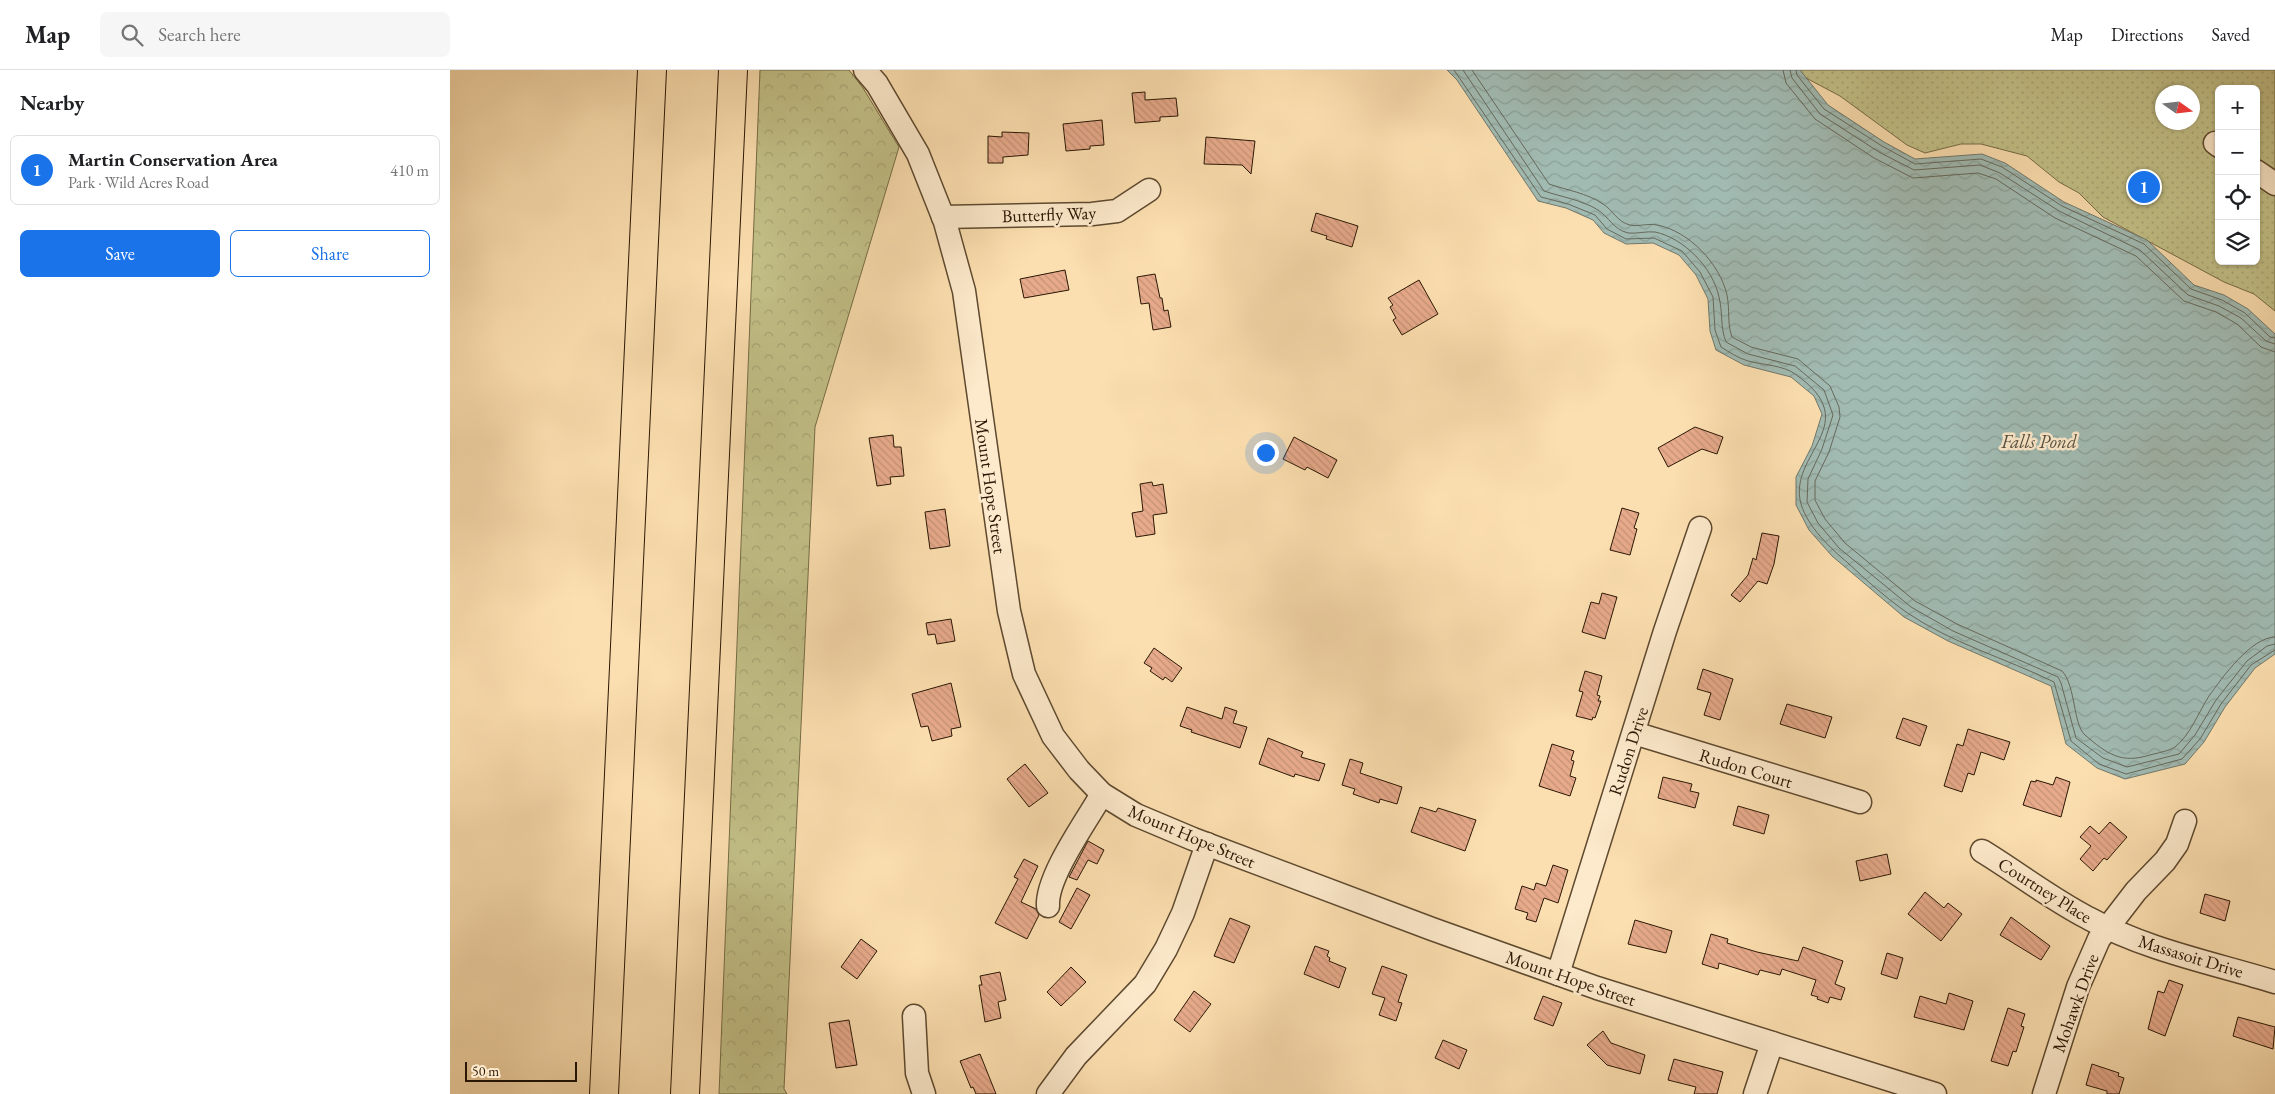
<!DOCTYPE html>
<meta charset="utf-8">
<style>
body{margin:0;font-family:"EB Garamond",serif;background:#f6f6f6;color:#202124}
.controls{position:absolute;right:15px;top:15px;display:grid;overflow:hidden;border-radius:8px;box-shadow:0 1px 4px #0004}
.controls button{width:45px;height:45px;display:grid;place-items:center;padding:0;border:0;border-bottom:1px solid #e0e0e0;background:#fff;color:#202124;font:25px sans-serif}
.compass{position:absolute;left:1705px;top:15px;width:45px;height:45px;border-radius:50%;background:#fff;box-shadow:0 1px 4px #0004;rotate:104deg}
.scale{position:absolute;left:15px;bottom:12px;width:112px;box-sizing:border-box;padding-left:5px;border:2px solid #2a1704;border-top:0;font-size:14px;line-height:18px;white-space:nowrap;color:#2a1704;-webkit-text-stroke:4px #fdeacc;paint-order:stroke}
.you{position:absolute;left:815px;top:382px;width:18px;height:18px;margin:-12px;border:4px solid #fff;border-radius:50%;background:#1a73e8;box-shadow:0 0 0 8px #1a73e833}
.badge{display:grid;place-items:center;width:32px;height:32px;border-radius:50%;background:#1a73e8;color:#fff;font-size:16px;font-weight:700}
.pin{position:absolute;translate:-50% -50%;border:2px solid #fff;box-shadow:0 1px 5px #0006}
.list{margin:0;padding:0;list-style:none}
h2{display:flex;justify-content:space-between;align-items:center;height:65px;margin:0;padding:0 20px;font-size:21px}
h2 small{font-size:16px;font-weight:400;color:#757577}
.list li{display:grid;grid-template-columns:32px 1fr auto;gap:15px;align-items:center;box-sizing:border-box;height:70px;margin:0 10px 10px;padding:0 10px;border:1px solid #e0e0e0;border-radius:8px}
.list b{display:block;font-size:19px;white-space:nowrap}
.list p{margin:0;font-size:16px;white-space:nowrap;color:#757577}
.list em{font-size:16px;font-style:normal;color:#757577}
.actions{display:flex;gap:10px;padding:15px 20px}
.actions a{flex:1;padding:11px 0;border:1px solid #1a73e8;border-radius:8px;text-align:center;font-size:18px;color:#1a73e8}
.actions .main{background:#1a73e8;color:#fff}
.icon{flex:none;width:28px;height:28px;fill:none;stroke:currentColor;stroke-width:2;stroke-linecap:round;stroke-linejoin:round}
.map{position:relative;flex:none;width:1825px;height:1024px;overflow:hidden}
header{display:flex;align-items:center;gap:30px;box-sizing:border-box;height:70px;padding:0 25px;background:#fff;border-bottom:1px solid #e0e0e0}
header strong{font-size:24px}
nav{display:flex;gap:28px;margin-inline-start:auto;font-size:18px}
.search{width:350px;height:45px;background:#f6f6f6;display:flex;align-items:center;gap:12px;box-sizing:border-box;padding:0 18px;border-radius:8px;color:#757577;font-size:19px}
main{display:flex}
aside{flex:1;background:#fff}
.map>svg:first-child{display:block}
.forest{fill:url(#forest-crowns);stroke:#766c46}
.park{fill:url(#park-dots);stroke:#766c46;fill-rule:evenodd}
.water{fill:url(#water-waves);stroke:#71796d}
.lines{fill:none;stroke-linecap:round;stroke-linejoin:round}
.shore{stroke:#66695c;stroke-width:1}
.building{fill:url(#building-back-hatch);stroke:#2a1704}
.minor-casing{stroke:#5e492f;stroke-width:25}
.highway-casing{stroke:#2a1704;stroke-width:30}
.minor{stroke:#fdeacc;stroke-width:22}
.highway{stroke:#fcdfb0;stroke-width:28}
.labels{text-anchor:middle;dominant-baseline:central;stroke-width:5;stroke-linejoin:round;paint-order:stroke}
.street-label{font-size:18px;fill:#2a1704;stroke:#fdeacc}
.water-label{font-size:19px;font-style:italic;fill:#545041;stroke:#fdeacc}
</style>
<header>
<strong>Map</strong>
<div class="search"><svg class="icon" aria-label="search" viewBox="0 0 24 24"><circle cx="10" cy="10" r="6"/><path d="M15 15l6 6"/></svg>Search here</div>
<nav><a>Map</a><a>Directions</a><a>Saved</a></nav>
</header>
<main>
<aside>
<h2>Nearby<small></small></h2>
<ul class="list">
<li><span class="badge">1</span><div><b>Martin Conservation Area</b><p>Park · Wild Acres Road</p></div><em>410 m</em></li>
</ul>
<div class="actions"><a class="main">Save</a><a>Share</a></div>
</aside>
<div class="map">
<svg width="1825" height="1024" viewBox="0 0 1825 1024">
<defs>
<pattern id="forest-crowns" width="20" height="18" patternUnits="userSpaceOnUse" patternTransform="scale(1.25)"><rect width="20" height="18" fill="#c3c188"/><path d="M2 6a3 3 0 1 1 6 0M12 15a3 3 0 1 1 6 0" fill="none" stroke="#a8a574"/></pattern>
<pattern id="park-dots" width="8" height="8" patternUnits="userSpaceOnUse" patternTransform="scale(1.25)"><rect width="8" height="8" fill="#c3c188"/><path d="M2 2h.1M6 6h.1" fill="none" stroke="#a8a574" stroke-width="1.8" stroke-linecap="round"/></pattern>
<pattern id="water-waves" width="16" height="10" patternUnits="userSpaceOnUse" patternTransform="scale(1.25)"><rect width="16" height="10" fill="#a1bbb3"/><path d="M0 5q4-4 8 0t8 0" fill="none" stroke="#8ba098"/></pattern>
<pattern id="building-back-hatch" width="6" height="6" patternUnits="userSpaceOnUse" patternTransform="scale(1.25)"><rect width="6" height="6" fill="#e7aa8b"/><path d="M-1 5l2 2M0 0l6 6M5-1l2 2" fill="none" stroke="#c69276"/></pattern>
</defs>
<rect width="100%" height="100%" fill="#fcdfb0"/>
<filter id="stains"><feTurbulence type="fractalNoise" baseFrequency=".004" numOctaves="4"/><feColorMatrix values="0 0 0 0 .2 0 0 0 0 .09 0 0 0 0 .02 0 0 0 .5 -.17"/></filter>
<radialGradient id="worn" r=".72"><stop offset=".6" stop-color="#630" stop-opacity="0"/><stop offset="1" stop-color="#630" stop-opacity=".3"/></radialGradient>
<path class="forest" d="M310,0H399L413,18L449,77L365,357L334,1019L337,1024H269Z"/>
<path class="park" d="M1341,0H1825V241L1804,224L1774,212L1653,147L1629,123L1609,112L1577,86L1531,74H1511L1475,83L1457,75L1390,26ZM1769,19H1806V191H1769ZM1712,22H1742V52H1712Z"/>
<path class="water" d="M997,0H1350L1378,35L1434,72L1465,89L1532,84L1555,93L1614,132L1697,170L1744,215L1774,225L1798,239L1825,264V584L1805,598L1775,637L1754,672L1735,694L1675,709L1647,698L1616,674L1601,616L1498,571L1454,547L1382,486L1359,460L1346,435V407L1362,376L1372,344L1364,326L1341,307L1294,295L1266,280L1260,261L1258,229L1246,205L1229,185L1203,173L1176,174L1154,163L1143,150L1116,138L1088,131L1007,10Z"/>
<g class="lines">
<g class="shore">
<path d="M1004,0L1091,127L1118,134L1145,145L1157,159L1176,169L1204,168L1232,181L1250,202L1263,227L1265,260L1271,277C1279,282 1288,288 1298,291C1312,295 1333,295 1345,304C1417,354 1337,383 1351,434C1358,457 1380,478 1398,493C1416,510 1435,527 1456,542C1501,573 1555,588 1604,612L1621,671L1649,694L1676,704L1732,689L1750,669L1771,634L1801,595L1825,580"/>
<path d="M1013,0L1094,121C1112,127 1132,130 1148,140C1159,147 1163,159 1178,163C1187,164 1196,161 1205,162C1234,168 1263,198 1269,227C1273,243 1270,257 1276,272L1298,284L1345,296L1374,320L1383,345L1372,379L1358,409L1357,432L1368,453L1389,478L1461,537L1503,561L1608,607L1611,613L1626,668L1653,688L1677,697L1729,684L1745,665L1766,630L1797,591L1817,576L1825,574"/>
<path d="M1022,0L1099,114C1116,120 1137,123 1153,134C1163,140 1167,152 1180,155C1188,157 1198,153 1207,155C1239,161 1270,194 1277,225C1280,240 1277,254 1282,267L1301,277L1348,289L1380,316L1389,337L1390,347L1379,382L1365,411V430L1375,449L1395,473L1465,531L1507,554L1612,601C1626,616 1623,655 1635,665C1657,684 1671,694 1700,685C1707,683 1719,681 1725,677C1741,664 1748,643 1759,626C1772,608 1801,567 1825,567"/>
<path d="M1333,0L1336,13L1365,49L1424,88L1463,108L1528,103L1546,109L1605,148L1686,186L1734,231L1766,242L1787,254L1811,277L1825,282"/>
<path d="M1340,0L1342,8L1370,44L1429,82L1464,100L1530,95L1550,103L1609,141L1690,180L1738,225L1769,236L1791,248L1816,271L1825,274"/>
<path d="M1346,0L1347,5L1374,39L1432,76L1465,94L1531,89L1552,97L1612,136L1694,174L1741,219L1772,230L1795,243L1820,267L1825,268"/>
</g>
</g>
<g class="building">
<path d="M695,22V30L726,28L728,46L710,47V51L685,53L682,23Z"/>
<path d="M652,50L654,75L640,76V79L616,81L613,54Z"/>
<path d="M552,62L579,63L578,85L553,87V93H538V66L552,67Z"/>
<path d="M756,67L805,71L801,104L792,95L754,94Z"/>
<path d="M866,143L908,156L902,177L876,169L877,166L861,161Z"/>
<path d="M615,200L619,220L574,228L570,209Z"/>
<path d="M705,204L710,228H712L714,241L718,240L721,257L703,260L699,233L691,234L687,207Z"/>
<path d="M969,210L988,244L952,265L943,250L946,248L940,237L943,235L938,228Z"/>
<path d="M1245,357L1273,367L1267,384L1252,379L1218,397L1208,378Z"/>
<path d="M443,365L444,377H451L454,406L440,407L441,414L427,416L419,368Z"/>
<path d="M844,367L887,390L878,408L857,397L855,400L833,389Z"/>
<path d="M702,412L703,416L713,414L717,443L703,445L705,464L686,467L682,443L693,441L690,414Z"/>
<path d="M1172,438L1189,443L1184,458L1187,459L1180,485L1160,480Z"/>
<path d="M495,439L500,476L480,479L475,442Z"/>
<path d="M1312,463L1329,466L1324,494L1317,514L1308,511L1290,532L1281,525L1298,505L1303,488L1306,490Z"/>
<path d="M1152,523L1167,527L1155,569L1132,562L1141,532L1149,534Z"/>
<path d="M501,549L505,571L487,574L485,564L478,565L476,553Z"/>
<path d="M704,578L732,598L722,612L715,607L713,610L700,601L702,598L694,593Z"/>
<path d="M1253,599L1283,609L1270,650L1254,645L1261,623L1247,619Z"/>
<path d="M1135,601L1152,606L1147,625L1150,626L1148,631H1151L1145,648L1143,647L1142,650L1126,646L1133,622L1129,621Z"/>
<path d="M501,613L511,657L501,659L502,666L482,671L478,656L471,657L462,624Z"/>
<path d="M1337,634L1382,647L1375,668L1330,654Z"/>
<path d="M737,637L772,649L775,637L787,641L783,653L797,657L790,678L741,662L742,660L730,656Z"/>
<path d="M1453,648L1477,656L1470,676L1446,668Z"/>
<path d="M1518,659L1560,672L1554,690L1531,682L1524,705L1518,703L1512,722L1494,716L1507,674L1513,676Z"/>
<path d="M818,668L853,682L851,687L875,694L869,711L845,704L844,707L809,694Z"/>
<path d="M1102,674L1124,681L1121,690L1124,691L1120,706L1126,708L1120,726L1089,716Z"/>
<path d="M900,689L913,693L910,703L952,717L947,734L930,729L929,733L903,724L905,719L892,715Z"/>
<path d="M575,694L598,723L579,737L557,709Z"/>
<path d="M1213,707L1242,714L1240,721L1249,723L1245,738L1208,728Z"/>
<path d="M1606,707L1620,712L1611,747L1573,735L1581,711L1586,712V710L1603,715Z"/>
<path d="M1288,736L1319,745L1314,764L1283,755Z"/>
<path d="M970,737L986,742L988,738L1026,750L1015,781L961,762Z"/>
<path d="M1660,752L1677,767L1657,790L1654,788L1643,801L1630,789L1641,776L1630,767L1640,756L1649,764Z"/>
<path d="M638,771L654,780L647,794L638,790L627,810L619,807Z"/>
<path d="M1437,784L1441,804L1410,811L1406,791Z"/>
<path d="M574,789L588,796L571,832L586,839L589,845L577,869L545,853L568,809L564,807Z"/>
<path d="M1103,795L1118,800L1108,833L1094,828L1086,852L1076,849L1078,843L1065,839L1072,816L1084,820L1086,813L1096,816Z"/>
<path d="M627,818L640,825L621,859L609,852Z"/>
<path d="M1475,822L1494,838L1498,833L1512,844L1491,871L1458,844Z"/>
<path d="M1755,824L1780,831L1775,851L1750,843Z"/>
<path d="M1561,847L1600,876L1591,890L1550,865Z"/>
<path d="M780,848L800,856L784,893L764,886Z"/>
<path d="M1185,850L1222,861L1216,883L1178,874Z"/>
<path d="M1261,864L1278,869L1277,873L1307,882L1348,891L1353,877L1393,891L1385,914L1395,918L1391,930L1380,927L1378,933L1367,929L1368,927L1361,925L1366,910L1332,899L1330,905L1310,900L1308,905L1269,893L1268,899L1252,894Z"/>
<path d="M411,869L427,881L407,909L391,897Z"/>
<path d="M865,876L879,881L877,886L880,888L879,891L896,898L889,918L854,904Z"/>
<path d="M1437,883L1453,888L1447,909L1431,904Z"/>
<path d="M932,896L957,905L948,932L952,933L946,951L929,945L935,928L922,924Z"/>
<path d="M621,897L636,912L611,936L597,922Z"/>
<path d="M550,902L556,930L548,932L551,948L535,952L529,915H532L530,906Z"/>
<path d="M1719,910L1733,915L1715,966L1698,959L1708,921L1714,923Z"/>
<path d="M744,921L761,934L740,962L724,950Z"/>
<path d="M1499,923L1523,931L1514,960L1464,947L1470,926L1496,934Z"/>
<path d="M1093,926L1112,933L1103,956L1084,949Z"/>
<path d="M1558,938L1575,944L1571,956L1574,957L1566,982L1563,981L1558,996L1541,991Z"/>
<path d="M1788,947L1825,957L1823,979L1783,966Z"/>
<path d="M399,950L407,995L386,998L379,953Z"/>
<path d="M1153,961L1161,973L1195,985L1190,1004L1157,995L1137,975Z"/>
<path d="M993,970L1017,980L1009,999L985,988Z"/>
<path d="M530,984L546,1024H526L523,1017L521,1018L510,991Z"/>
<path d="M1224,989L1273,1002L1267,1024H1244L1246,1017L1218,1010Z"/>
<path d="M1642,994L1669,1003L1668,1006L1674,1008L1669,1024H1657V1021L1636,1015Z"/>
</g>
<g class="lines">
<defs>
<g id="minor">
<path d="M415,0L427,14L468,84L495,152L514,221L559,541L574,604L603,666L629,700L652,724L686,745L743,769L982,859L1147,918L1485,1024"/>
<path d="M1765,73L1769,76"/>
<path d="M1806,101L1825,114"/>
<path d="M493,147L642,144L667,141L699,120"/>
<path d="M1184,663L1410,732"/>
<path d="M1532,781C1568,803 1601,829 1638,848C1696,880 1763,893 1825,912"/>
<path d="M598,836C596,807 637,750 652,724"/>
<path d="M1108,904L1215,561L1250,458"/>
<path d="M464,946L467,1003L474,1024"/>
<path d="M598,1024L626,986L695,914L716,879L733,843L757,774"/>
<path d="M1305,1024L1322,973"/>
<path d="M1594,1024L1628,917L1649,869L1686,821L1715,791L1727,774L1735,751"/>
</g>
<g id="highway">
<path d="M154,1024L202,0"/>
<path d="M235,1024L283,0"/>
</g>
</defs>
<use href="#minor" class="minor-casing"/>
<use href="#highway" class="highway-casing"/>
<use href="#minor" class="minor"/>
<use href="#highway" class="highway"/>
</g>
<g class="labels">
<g class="street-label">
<text transform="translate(599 144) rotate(-2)">Butterfly Way</text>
<text transform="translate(541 416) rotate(82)">Mount Hope Street</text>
<text transform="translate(1178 681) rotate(-72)">Rudon Drive</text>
<text transform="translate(1296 698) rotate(17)">Rudon Court</text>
<text transform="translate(742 766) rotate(23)">Mount Hope Street</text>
<text transform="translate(1595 820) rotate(32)">Courtney Place</text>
<text transform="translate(1741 886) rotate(17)">Massasoit Drive</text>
<text transform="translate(1121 908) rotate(19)">Mount Hope Street</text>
<text transform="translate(1625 933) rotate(-70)">Mohawk Drive</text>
</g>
<g class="water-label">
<text x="1589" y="371">Falls Pond</text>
</g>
</g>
<rect width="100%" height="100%" filter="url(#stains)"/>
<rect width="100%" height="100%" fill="url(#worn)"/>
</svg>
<div class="controls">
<button>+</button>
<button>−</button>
<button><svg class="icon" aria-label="locate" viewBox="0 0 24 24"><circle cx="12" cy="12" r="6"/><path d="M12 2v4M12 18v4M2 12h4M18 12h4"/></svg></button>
<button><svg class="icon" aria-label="layers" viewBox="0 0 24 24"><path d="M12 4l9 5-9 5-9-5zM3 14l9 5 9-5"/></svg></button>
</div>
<svg class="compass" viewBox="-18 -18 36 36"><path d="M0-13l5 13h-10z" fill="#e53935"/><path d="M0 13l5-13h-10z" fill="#757577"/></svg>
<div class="scale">50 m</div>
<div class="you"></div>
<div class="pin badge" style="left:1694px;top:117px">1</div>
</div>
</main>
